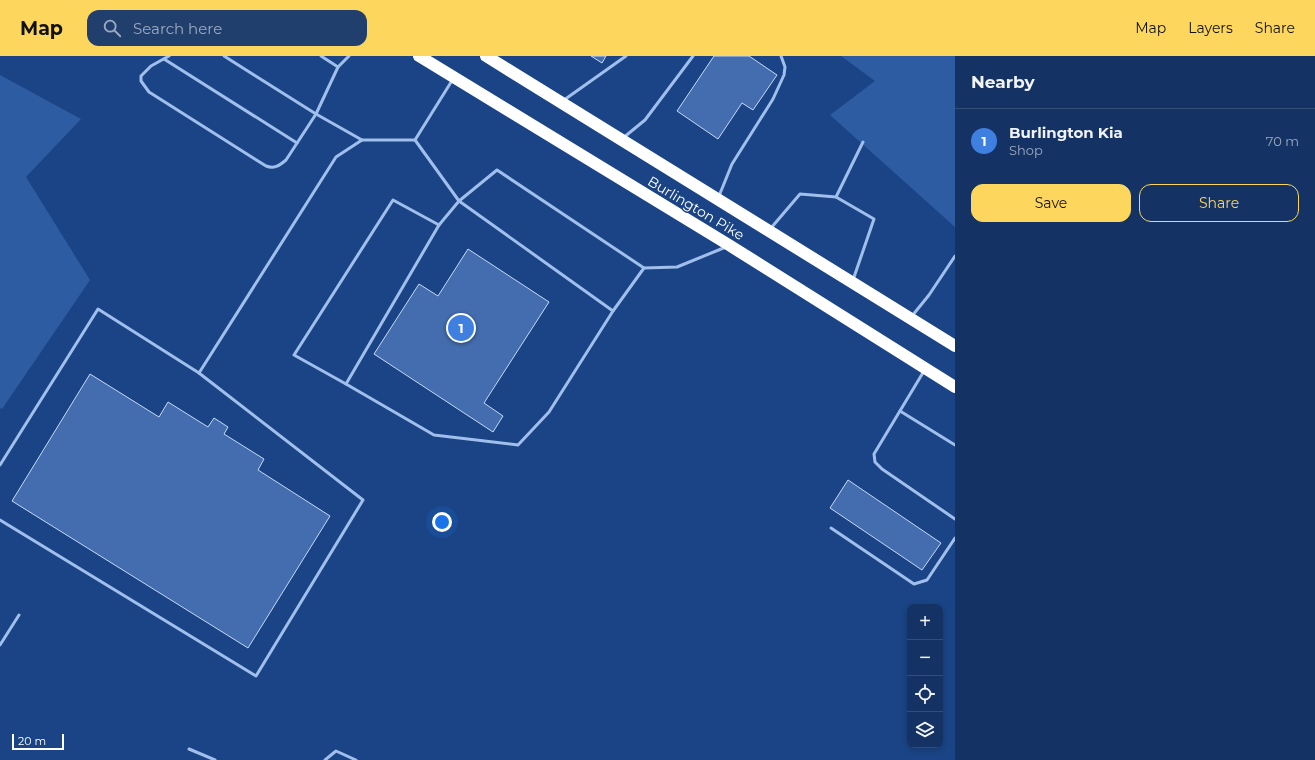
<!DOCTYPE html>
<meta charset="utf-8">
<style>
body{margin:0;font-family:Montserrat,sans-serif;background:#213f6d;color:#f1f3f6}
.controls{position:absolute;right:12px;bottom:12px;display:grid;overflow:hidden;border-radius:8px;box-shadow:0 2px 6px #0003}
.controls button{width:36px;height:36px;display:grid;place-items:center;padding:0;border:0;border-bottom:1px solid #334e78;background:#143364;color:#f1f3f6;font:20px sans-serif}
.scale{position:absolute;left:12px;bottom:10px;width:52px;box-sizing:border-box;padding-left:4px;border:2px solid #fff;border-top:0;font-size:11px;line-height:14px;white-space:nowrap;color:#fff;-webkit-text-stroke:3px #1a4485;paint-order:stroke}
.you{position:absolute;left:442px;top:466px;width:14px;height:14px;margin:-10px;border:3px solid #fff;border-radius:50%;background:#1a73e8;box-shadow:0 0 0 6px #1a73e833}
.badge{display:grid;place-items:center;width:26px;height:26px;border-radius:50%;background:#fdd75d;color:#fff;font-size:13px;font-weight:700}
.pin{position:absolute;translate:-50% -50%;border:2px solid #fff;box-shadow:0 1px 4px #0006}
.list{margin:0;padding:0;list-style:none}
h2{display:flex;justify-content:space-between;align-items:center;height:52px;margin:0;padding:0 16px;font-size:17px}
h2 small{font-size:13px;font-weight:400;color:#9daabf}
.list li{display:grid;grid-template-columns:26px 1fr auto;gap:12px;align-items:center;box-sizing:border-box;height:64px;padding:0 16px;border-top:1px solid #334e78}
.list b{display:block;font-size:15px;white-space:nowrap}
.list p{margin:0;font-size:13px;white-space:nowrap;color:#9daabf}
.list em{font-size:13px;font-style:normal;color:#9daabf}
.actions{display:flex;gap:8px;padding:12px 16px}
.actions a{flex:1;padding:9px 0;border:1px solid #fdd75d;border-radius:12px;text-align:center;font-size:14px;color:#fdd75d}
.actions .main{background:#fdd75d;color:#111}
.icon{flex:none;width:22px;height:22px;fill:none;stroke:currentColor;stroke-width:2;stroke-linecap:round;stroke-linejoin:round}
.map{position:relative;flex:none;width:955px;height:704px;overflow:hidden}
header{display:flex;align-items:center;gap:24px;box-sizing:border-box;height:56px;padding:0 20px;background:#fdd75d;color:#111}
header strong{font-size:19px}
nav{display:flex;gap:22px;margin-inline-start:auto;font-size:14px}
.search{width:280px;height:36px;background:#213f6d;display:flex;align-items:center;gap:10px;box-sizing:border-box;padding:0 14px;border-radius:12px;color:#9daabf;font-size:15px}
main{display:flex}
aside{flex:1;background:#143364}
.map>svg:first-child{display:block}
.green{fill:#2d5ca3}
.building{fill:#436dae;stroke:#c6daf8}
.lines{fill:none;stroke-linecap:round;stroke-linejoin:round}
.lane{stroke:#a1bfec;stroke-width:3}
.highway{stroke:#fff;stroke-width:12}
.labels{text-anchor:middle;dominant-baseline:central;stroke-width:3;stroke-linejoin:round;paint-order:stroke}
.street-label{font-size:14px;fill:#fff;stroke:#1a4485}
</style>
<header>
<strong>Map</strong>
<div class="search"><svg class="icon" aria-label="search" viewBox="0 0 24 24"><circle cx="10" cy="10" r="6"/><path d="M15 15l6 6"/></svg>Search here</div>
<nav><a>Map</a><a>Layers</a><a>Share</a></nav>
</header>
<main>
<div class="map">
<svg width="955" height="704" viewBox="0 0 955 704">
<rect width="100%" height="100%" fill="#1a4485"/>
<g class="green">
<path d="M841,0H955V171L830,59L875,25Z"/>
<path d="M0,19L81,63L26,121L90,224L2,353L0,352Z"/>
</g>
<g class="building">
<path d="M591,0H606L602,7Z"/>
<path d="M714,0H749L777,19L753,54L742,47L718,83L677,55Z"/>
<path d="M468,193L549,246L484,347L503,360L493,376L374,298L419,228L438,240Z"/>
<path d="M90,318L159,361L168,346L208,371L214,362L228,371L224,378L264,403L258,414L330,460L248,592L12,445Z"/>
<path d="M848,424L941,487L922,514L830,452Z"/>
</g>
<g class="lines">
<g class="lane">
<path d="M169,0L151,10L141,20V25L149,36L266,110C274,113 279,110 286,104L316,58L224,0"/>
<path d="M321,0L338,11"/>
<path d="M349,0L338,11L316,58L362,84"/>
<path d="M164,3L297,87"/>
<path d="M453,23L415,84L459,145L439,169L346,328L434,379L518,389L549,356L613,255L644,212L677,211L726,191"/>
<path d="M564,44L626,0"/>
<path d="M623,82L645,64L693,0"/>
<path d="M719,140L732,108L773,43L784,19L785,11L781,0"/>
<path d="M771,172L800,138L836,141"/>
<path d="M853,224L874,163L836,141L863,86"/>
<path d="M613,255L459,145L497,114L644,212"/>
<path d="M912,260L929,239L955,200"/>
<path d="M924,315L874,398L875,406L882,413L955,463"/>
<path d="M199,317L336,101L362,84H415"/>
<path d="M346,328L294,299L393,144L439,169"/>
<path d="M900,355L955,389"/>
<path d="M0,409L98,253L199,317L363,444L256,620L0,464"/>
<path d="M831,472L914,528L927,524L955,482"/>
<path d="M0,589L19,559"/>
<path d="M189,693L215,704"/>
<path d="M325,704L336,695L356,704"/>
</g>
<g class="highway">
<path d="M419,0L729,189L955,331"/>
<path d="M486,0L955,290"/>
</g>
</g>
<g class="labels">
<g class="street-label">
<text transform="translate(696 152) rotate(31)">Burlington Pike</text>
</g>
</g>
</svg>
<div class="controls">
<button>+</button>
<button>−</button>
<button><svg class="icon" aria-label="locate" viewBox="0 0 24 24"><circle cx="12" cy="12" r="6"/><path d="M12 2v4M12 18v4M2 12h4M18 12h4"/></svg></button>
<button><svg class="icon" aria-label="layers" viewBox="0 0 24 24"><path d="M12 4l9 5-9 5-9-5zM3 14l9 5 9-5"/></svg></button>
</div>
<div class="scale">20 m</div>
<div class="you"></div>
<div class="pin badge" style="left:461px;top:272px;background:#3f7fe0">1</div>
</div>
<aside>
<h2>Nearby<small></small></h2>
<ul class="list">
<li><span class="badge" style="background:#3f7fe0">1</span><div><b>Burlington Kia</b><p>Shop</p></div><em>70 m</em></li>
</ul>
<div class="actions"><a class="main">Save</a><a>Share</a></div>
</aside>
</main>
